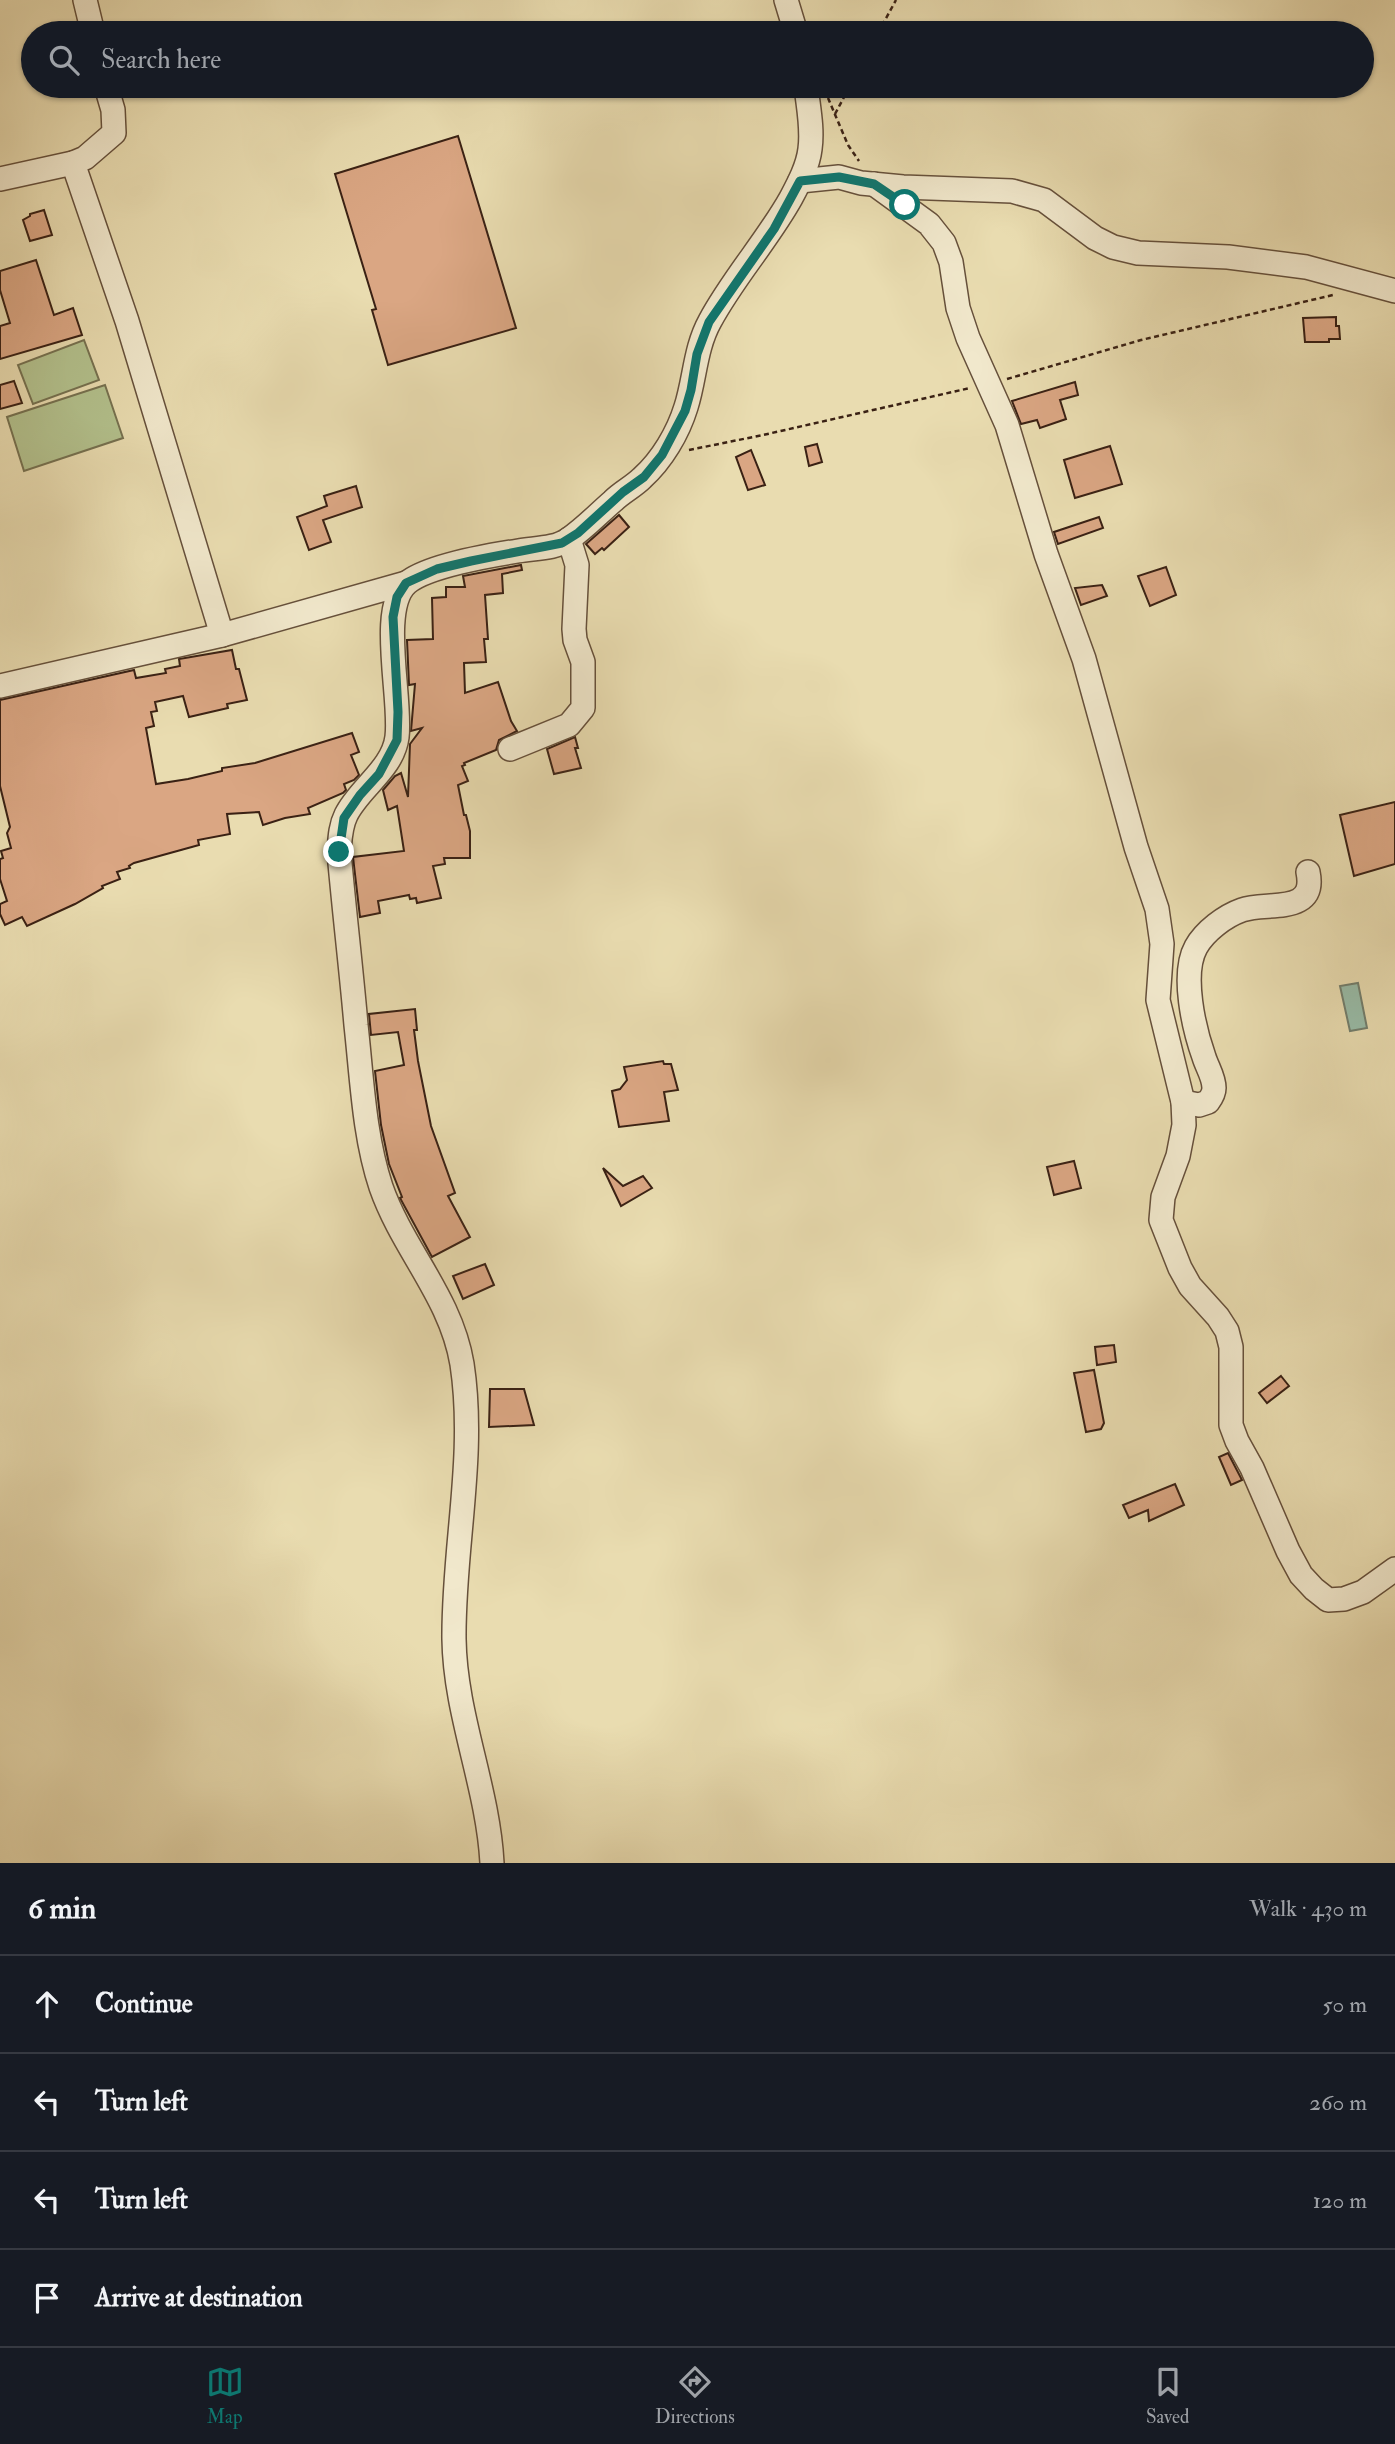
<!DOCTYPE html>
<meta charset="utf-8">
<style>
body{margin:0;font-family:"IM FELL Double Pica",serif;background:#20242c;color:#f1f3f6}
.stop{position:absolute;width:21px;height:21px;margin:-16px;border:5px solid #0f766e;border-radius:50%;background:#fff}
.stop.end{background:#0f766e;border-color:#fff;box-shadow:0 2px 7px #0008}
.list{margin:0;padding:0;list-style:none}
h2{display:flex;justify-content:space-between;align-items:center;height:91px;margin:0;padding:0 28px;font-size:30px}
h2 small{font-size:23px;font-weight:400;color:#9ea1a6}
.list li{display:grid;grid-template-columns:46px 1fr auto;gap:21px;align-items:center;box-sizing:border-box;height:98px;padding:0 28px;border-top:2px solid #363941}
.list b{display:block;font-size:26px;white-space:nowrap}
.list em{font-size:23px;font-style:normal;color:#9ea1a6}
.icon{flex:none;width:38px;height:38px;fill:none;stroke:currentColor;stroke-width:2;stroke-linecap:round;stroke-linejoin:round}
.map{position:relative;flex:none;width:1395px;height:1863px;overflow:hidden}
.search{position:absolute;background:#171b24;box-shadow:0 2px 5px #0004;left:21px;right:21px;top:21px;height:77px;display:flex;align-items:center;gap:18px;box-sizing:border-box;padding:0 24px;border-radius:38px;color:#9ea1a6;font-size:26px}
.sheet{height:483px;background:#171b24}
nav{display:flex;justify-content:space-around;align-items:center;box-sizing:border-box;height:98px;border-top:2px solid #363941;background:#171b24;font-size:19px;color:#9ea1a6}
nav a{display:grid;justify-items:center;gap:4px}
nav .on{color:#0f766e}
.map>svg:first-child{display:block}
.green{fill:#b3c18d;stroke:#767150;stroke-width:2}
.water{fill:#98bca8;stroke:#727e6d;stroke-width:2}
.building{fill:#daa683;stroke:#3a2114;stroke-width:2}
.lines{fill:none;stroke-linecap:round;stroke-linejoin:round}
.minor-casing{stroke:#66503b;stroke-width:26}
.path{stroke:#3a2114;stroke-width:2.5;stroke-dasharray:5 3.5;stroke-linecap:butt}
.minor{stroke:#f1e8cc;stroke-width:23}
.route{stroke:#0f766e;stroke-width:9}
</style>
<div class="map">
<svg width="1395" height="1863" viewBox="0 0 1395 1863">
<rect width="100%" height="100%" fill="#e9dcb0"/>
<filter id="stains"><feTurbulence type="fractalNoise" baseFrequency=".00286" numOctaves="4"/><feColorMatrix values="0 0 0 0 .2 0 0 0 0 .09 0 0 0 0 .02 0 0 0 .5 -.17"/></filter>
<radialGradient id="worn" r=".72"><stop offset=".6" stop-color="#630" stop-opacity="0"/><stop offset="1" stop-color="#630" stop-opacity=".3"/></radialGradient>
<g class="green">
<path d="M84,340L99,380L33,404L18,365Z"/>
<path d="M105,385L123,438L24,471L7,417Z"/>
</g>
<path class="water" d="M1358,983L1367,1028L1350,1031L1340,986Z"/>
<g class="building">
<path d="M458,136L516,328L388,365L372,310L376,309L335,174Z"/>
<path d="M44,210L52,235L30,241L23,220L30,216V214Z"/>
<path d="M36,260L54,315L73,308L82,335L0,359V326L10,323L0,290V271Z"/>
<path d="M1336,317V326H1339L1340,339H1329V342H1305L1303,318Z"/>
<path d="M14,381L22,403L0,409V385Z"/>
<path d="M1075,382L1078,395L1060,400L1066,419L1040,428L1037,420L1021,424L1012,401Z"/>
<path d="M817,444L822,462L809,466L805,447Z"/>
<path d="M1110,446L1122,484L1075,498L1064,460Z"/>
<path d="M751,450L765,485L748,490L736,457Z"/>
<path d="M356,486L362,507L323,520L331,542L309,550L297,517L327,506L324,496Z"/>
<path d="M619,515L629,527L604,550L602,548L595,554L586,544Z"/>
<path d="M1099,517L1103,528L1058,544L1054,532Z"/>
<path d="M521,565L522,570L502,574L503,593L485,595L488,639H484L486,662L464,663L465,693L498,682L511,721L517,731L499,740L496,750L464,763L465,765L462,766L468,781L458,785L464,815H466L470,831V858H444L445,864L433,866L441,898L417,903L416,898L410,899L409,895L378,901L380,913L360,917L353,857L404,851L397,806L388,810L383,790L395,776L401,773L408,797L410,744L422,728L411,731L415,684L409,685L407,640L433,639L432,598L446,597V587H465L463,576Z"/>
<path d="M1166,567L1176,595L1150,606L1138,576Z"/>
<path d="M1102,585L1107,596L1081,605L1075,588Z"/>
<path d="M232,650L236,669H239L247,700L227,704L228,708L189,717L183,696L155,702L157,711L151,712L154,726L146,728L156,784L188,779L222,771V768L255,763L352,733L359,752L351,755L359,775L354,780L344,784L346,790L343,793L308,808L310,814L285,818L263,825L259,812L227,814L230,834L198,840L199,845L134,863L129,866L130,868L117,872L120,879L102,886L103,888L75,904L27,926L22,917L5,925L0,914V904L7,901L0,879V859L3,858L1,851L11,848L7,833L10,827L0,786V700L134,670L136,678L166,673L165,669L180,666L179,659Z"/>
<path d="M575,737L578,748H575L581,768L554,774L547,749Z"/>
<path d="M1395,802V864L1354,876L1340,815Z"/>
<path d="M415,1009L417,1030H414L418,1061L431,1126L455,1193L448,1196L470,1237L432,1257L400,1198L402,1197L389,1164L381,1125L375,1071L404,1065L398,1032L371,1035L369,1014Z"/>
<path d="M663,1061L664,1064H671L678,1090L664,1092L669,1121L619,1127L612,1091L620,1089L627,1080L624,1067Z"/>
<path d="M1074,1161L1081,1188L1054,1195L1047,1167Z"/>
<path d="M603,1168L623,1186L643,1176L652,1188L621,1206Z"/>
<path d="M485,1264L494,1285L463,1299L453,1276Z"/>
<path d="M1114,1345L1116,1362L1097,1365L1095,1347Z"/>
<path d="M1094,1370L1104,1423L1101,1429L1086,1432L1074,1373Z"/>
<path d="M1281,1376L1289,1386L1267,1403L1259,1393Z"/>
<path d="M490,1389H524L534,1425L489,1427Z"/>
<path d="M1228,1453L1242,1480L1231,1485L1219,1457Z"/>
<path d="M1175,1484L1184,1505L1149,1521L1148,1510L1129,1518L1123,1505Z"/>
</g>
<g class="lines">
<defs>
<g id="minor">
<path d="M85,0L93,33"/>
<path d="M786,0L796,33"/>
<path d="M106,86L113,110L114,133L85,158L73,163L127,321L222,635L406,583"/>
<path d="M0,179L73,163"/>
<path d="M800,181L839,177L861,183L903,187L1012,191L1044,200L1095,238L1113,247L1138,253L1228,257L1306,267L1395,291"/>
<path d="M874,184L929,224L944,243L951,262L958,308L968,338L1007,425L1046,554L1084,659L1136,847L1157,909L1162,944L1158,1000L1183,1102L1184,1125L1178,1156L1163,1197L1161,1220L1180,1268L1190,1286L1218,1317L1227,1331L1231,1347V1425L1237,1441L1252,1468L1288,1551L1301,1575L1314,1589L1328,1600L1344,1599L1363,1592L1395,1569"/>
<path d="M0,686L222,635"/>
<path d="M510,749L569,725L583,708V662L575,640L574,629L577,565L569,539"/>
<path d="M1183,1102L1199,1105L1208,1102C1211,1098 1214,1093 1214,1088C1214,1077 1207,1067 1204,1057C1194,1029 1181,974 1196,947C1205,931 1225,916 1242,910C1266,901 1317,916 1308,872"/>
<path d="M492,1863C488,1787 455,1715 454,1639C453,1548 476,1456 462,1364C451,1297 403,1250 381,1187C364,1136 362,1079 356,1025C351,967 344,910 339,852C340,840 340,827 346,815C359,788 393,769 397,737C402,699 378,608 407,583C427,566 492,555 518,551C535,548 555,549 569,539C585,528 599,513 613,501C622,492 633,487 642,478C662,460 678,433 686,407C695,379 695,348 710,321C733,278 767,241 791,198C799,183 808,166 810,149C813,128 808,106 806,86"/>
</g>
</defs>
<use href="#minor" class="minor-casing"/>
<g class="path">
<path d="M878,33L896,0"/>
<path d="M828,98L848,145L859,161"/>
<path d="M835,114L850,86"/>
<path d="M1007,379L1141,340L1333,295"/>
<path d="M689,450L763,435L970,388"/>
</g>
<use href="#minor" class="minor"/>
</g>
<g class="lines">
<path class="route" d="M339,852L344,818L360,795L379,774L397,740L398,712L393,617L397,597L406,583L437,569L471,561L562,543L578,533L623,492L644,477L662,455L685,411L691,390L697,354L709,322L774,229L800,181L839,177L874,184L905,205"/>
</g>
<rect width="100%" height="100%" filter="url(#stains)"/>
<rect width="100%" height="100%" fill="url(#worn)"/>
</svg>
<div class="stop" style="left:905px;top:205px"></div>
<div class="stop end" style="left:339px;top:852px"></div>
<div class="search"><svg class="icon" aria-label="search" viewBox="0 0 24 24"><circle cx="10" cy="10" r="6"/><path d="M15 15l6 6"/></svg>Search here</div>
</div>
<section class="sheet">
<h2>6 min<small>Walk · 430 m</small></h2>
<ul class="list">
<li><svg class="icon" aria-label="ahead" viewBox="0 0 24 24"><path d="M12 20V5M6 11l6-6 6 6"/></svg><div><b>Continue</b></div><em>50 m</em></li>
<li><svg class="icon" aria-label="left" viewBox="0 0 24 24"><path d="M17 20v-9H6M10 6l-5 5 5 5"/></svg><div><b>Turn left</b></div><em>260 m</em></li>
<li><svg class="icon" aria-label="left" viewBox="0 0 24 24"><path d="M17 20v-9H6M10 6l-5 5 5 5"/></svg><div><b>Turn left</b></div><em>120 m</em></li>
<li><svg class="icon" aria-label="arrive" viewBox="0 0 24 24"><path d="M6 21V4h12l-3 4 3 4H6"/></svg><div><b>Arrive at destination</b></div></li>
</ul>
</section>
<nav>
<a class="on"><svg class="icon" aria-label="map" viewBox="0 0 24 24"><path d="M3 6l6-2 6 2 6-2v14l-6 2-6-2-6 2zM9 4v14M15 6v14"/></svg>Map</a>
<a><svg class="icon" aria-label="directions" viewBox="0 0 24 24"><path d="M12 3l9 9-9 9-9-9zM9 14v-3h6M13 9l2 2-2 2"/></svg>Directions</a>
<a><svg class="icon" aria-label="saved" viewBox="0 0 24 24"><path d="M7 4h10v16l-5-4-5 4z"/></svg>Saved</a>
</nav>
